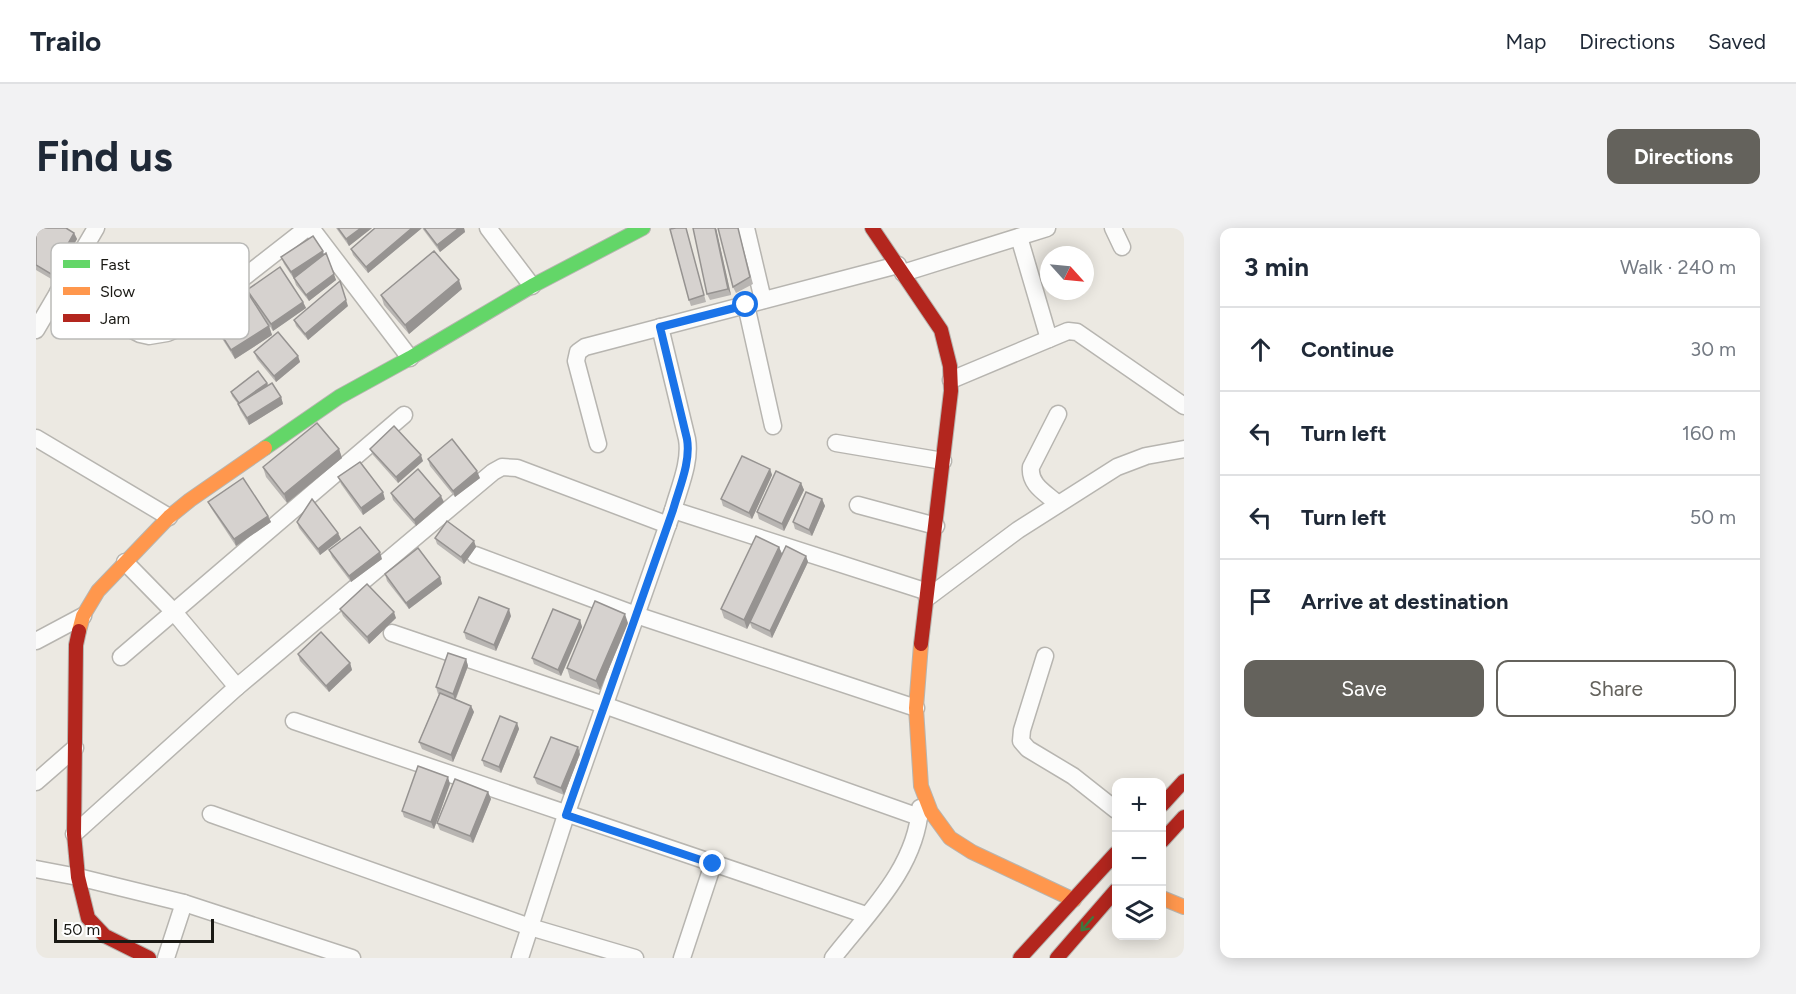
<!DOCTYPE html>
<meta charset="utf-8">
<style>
body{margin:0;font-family:Figtree,sans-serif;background:#f2f2f3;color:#1f2937}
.controls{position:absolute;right:18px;bottom:18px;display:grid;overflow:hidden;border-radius:12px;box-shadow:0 3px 15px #0003}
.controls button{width:54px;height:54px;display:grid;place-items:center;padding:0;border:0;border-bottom:2px solid #e0e1e3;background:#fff;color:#1f2937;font:30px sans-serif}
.compass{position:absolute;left:1004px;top:18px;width:54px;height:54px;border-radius:50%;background:#fff;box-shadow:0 3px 15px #0003;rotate:117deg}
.scale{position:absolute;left:18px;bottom:15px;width:160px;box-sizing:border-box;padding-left:6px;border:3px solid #1a1914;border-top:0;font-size:16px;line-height:21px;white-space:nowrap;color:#1a1914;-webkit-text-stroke:4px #fff;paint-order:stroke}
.stop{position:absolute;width:18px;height:18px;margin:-14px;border:4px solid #1a73e8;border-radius:50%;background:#fff}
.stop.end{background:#1a73e8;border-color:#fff;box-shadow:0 2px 6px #0008}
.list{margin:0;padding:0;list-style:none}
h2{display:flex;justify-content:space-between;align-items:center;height:78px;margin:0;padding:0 24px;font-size:26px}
h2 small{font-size:20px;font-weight:400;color:#747a83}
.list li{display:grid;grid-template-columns:39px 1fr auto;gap:18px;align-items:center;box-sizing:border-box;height:84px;padding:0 24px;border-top:2px solid #e0e1e3}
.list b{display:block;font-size:22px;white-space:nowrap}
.list em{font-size:20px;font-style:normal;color:#747a83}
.actions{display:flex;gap:12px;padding:18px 24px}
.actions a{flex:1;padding:14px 0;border:2px solid #64625c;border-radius:12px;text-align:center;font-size:21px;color:#64625c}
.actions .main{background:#64625c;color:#fff}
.icon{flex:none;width:33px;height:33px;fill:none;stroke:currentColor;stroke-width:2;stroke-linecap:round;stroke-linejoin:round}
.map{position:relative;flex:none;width:1148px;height:730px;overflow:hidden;border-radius:12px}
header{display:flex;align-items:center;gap:36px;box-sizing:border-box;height:84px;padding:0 30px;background:#fff;border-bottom:2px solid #e0e1e3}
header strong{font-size:28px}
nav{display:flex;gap:33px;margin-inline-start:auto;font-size:21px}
.intro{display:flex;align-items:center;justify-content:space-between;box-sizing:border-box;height:144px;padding:0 36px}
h1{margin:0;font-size:42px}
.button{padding:15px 27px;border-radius:12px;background:#64625c;color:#fff;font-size:21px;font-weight:700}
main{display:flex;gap:36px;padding:0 36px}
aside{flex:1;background:#fff;border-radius:12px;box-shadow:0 3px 15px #0003}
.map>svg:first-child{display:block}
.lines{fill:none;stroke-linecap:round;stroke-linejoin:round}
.street-casing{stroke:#b7b5b0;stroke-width:19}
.fast-casing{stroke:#b7b5b0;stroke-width:16}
.slow-casing{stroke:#b7b5b0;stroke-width:16}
.jam-casing{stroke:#b7b5b0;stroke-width:16}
.street{stroke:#fcfcfb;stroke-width:16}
.fast{stroke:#63d668;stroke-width:14}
.slow{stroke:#ff974d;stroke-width:14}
.jam{stroke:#b3261e;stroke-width:14}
.wall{fill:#b8b5b2}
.shaded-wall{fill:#969391}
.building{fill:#d6d2cf;stroke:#969391;stroke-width:1.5}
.oneway{stroke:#3e783e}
.route{stroke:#1a73e8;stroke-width:8}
.key{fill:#fff;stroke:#babab8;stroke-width:1.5}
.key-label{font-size:16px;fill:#1a1914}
</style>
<header>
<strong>Trailo</strong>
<nav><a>Map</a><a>Directions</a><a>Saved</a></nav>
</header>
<div class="intro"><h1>Find us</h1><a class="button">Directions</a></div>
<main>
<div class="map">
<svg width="1148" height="730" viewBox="0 0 1148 730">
<rect width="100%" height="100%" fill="#ece9e2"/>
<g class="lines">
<defs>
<g id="street">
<path d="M275,0L374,130"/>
<path d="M452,0L496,58"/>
<path d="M710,0L727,72"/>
<path d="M1077,0L1086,19"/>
<path d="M983,9L1013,111"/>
<path d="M867,45L1011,0"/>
<path d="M22,64L104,106L113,108L131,105L143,100L271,0"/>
<path d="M710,77L737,198"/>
<path d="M0,102L60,0"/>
<path d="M915,152L1032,103L1041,104L1148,178"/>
<path d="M0,210L133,289"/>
<path d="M800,215L907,233"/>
<path d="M562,216L540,133L542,124L549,119L862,37"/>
<path d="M1022,276C1010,265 993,257 995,239L1022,186"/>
<path d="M822,277L900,298"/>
<path d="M637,282L892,364"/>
<path d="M439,327L600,387L880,480"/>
<path d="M89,334L138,384L201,459"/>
<path d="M891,370L982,302L1081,239L1110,228L1148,221"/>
<path d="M356,405L568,477L883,589"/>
<path d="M0,413L47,388"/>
<path d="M1009,428L986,502L985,513L992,521L1037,548L1080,582"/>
<path d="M85,429L368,187"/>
<path d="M258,493L830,687"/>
<path d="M0,554L39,520"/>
<path d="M175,586L494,699L599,730"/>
<path d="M38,606L201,459L457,244L466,239L481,240L632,297"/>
<path d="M0,641L42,649L148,675L316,730"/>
<path d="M130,730L148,675"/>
<path d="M484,730L530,587L637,282C643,260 655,234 651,211L624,99"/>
<path d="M646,730L677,636"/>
<path d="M797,730C832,685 880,640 884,580"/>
</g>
<path id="fast" d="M229,220L303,169L374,130L496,58L607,0"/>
<g id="slow">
<path d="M43,403L47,388L62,363L133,289L154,272L229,220"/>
<path d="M885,416L880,480L885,558L895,584L914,610L936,624L1038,672"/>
<path d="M1126,670L1148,679"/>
</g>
<g id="jam">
<path d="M836,0L905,102L914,138L915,163L885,416"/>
<path d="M43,403L40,417L38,606L42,649L52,690L69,708L113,730"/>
<path d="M1126,577L1148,553"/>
<path d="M1126,613L1148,589"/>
<path d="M984,730L1080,625"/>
<path d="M1021,730L1080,662"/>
</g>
</defs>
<use href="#street" class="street-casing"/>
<use href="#fast" class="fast-casing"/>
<use href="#slow" class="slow-casing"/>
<use href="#jam" class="jam-casing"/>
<use href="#street" class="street"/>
<use href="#fast" class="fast"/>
<use href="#slow" class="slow"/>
<use href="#jam" class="jam"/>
</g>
<g class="wall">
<path d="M0,0L38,5L41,11L17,52L0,42Z"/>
<path d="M300,0H336L313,18Z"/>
<path d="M339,0H428L429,4L404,24L386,0L332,45L317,27L315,21Z"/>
<path d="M650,0L670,74L655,78L653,72Z"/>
<path d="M680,0L695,67L674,72L671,66Z"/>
<path d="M702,0L717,56L700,65L697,59Z"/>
<path d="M288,27L300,52L273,73L260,57L258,51L248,36L245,29Z"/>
<path d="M426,61L373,106L348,77L345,67Z"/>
<path d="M211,62L267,74L270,80L237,103L218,74L233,98L236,107L199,131L171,87L167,78L213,68Z"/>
<path d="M312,78L272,112L260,98L258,92Z"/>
<path d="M218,124L262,128L264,134L240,154L221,131Z"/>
<path d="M231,155L232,157L245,169L247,176L213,197L204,182L202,176L196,168L195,164Z"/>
<path d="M303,221L306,230L251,275L230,249L227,239Z"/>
<path d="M334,221L387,233L362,255L337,227Z"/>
<path d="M392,231L444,250L419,269L394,238Z"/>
<path d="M734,241L736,247L716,291L687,278L685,271Z"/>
<path d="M302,249L349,271L327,287L305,256Z"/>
<path d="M765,255L768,262L748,303L723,291L721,284Z"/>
<path d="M355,265L408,274L380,298L357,272Z"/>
<path d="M786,271L789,278L776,308L759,301L757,294Z"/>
<path d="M172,274L232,288L235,294L200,318L175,280Z"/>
<path d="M261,294L305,311L284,327L263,300Z"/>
<path d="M399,310L438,313L440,319L428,336L401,316Z"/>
<path d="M743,319L746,326L770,328L772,334L736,410L716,400L714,395L711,401L688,390L685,381Z"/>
<path d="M293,322L346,331L315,354L296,329Z"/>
<path d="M349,346L404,349L406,356L373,381L351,353Z"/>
<path d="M304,381L360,390L333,416L307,388Z"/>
<path d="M475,388L460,423L430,411L428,404Z"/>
<path d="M544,392L546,399L525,448L498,436L496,430Z"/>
<path d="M592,395L564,462L534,450L531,440Z"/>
<path d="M262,426L314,435L316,442L293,464L264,433Z"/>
<path d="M430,431L432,438L420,471L435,478L438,484L417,534L386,521L383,514L403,466H402L400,459Z"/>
<path d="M481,495L483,501L465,545L448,538L446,532Z"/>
<path d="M544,526L528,567L501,556L498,549Z"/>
<path d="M414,556L398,601L368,589L366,583Z"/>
<path d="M452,564L455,571L437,615L404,602L401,595Z"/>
</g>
<g class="shaded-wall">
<path d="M325,0H336L313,18L310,11Z"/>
<path d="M376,0H386L332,45L330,39Z"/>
<path d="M423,0H428L429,4L404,24L401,17Z"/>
<path d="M679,0H680L695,67L692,61Z"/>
<path d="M38,5L41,11L17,52L15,46Z"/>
<path d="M287,23L289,30L258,51L255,44Z"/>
<path d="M298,46L300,52L273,73L270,67Z"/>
<path d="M423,52L426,61L373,106L369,97Z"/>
<path d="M304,53L312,78L272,112L269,106Z"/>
<path d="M267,74L270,80L237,103L235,96Z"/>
<path d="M233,98L236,107L199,131L195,122Z"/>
<path d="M262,128L264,134L240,154L238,148Z"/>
<path d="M231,155L232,158L203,176Z"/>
<path d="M245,169L247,176L213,197L211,190Z"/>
<path d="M303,221L306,230L251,275L248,266Z"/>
<path d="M385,227L387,233L362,255L360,249Z"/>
<path d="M734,241L736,247L716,291L713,285Z"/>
<path d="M441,243L444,250L419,269L417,263Z"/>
<path d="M765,255L768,262L748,303L746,296Z"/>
<path d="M347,264L349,271L327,287L325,280Z"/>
<path d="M405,268L408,274L380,298L378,292Z"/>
<path d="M786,271L789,278L776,308L773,302Z"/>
<path d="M232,288L235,294L200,318L198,311Z"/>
<path d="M302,305L305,311L284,327L282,321Z"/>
<path d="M438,313L440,319L428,336L425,329Z"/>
<path d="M743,319L747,328L711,401L708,392Z"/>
<path d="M344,324L346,331L315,354L313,348Z"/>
<path d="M770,328L772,334L736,410L734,403Z"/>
<path d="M404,349L406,356L373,381L370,375Z"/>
<path d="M473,381L475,388L460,423L458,417Z"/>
<path d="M358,384L360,390L333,416L331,409Z"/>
<path d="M589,386L592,395L564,462L560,453Z"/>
<path d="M544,392L546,399L525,448L522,442Z"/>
<path d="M430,431L432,438L419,472L417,466Z"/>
<path d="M314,435L316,442L293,464L290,458Z"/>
<path d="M435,478L438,484L417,534L415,527Z"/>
<path d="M481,495L483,501L465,545L463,539Z"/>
<path d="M542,519L544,526L528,567L525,560Z"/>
<path d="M412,549L414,556L398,601L395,594Z"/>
<path d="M452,564L455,571L437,615L434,608Z"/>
</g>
<g class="building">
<path d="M0,0H30L38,5L15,46L0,37Z"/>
<path d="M302,0H325L310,11Z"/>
<path d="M339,0H376L330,39L315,21Z"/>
<path d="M388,0H423L401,17Z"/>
<path d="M640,0H650L668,67L653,72L634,1Z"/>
<path d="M657,0H679L692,61L671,66Z"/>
<path d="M682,0H702L714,49L697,59Z"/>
<path d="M277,8L287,23L255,44L245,29Z"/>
<path d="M398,23L423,52L369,97L345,67Z"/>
<path d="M290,25L298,46L270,67L258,50Z"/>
<path d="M244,39L267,74L235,96L211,62Z"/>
<path d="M304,53L310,72L269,106L258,92Z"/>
<path d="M205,54L233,98L195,122L167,78Z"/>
<path d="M242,104L262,128L238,148L218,124Z"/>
<path d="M222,143L231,155L203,175L195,164Z"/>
<path d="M236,155L245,169L211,190L202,176Z"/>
<path d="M281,195L303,221L248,266L227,239Z"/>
<path d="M358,198L385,227L360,249L334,221Z"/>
<path d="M416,211L441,243L417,263L392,231Z"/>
<path d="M706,228L734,241L713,285L685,271Z"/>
<path d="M324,234L347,264L325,280L302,249Z"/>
<path d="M382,241L405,268L378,292L355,265Z"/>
<path d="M740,243L765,255L746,296L721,284Z"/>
<path d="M207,250L232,288L198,311L172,274Z"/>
<path d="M770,264L786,271L773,302L757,294Z"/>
<path d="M276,271L302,305L282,321L261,294Z"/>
<path d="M411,293L438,313L425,329L399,310Z"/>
<path d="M324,299L344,324L313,348L293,322Z"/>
<path d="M720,308L743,319L708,392L685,381Z"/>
<path d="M750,318L770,328L734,403L714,394Z"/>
<path d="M382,320L404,349L370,375L349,346Z"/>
<path d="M331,356L358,384L331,409L304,381Z"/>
<path d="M443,369L473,381L458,417L428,404Z"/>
<path d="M559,373L589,386L560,453L531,440Z"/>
<path d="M517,381L544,392L522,442L496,430Z"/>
<path d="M285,404L314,435L290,458L262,426Z"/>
<path d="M412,425L430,431L417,466L400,459Z"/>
<path d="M404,465L435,478L415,527L383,514Z"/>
<path d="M464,488L481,495L463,539L446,532Z"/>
<path d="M515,509L542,519L525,560L498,549Z"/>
<path d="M382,538L412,549L395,594L366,583Z"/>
<path d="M419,551L452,564L434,608L401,595Z"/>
</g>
<defs><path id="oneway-shaft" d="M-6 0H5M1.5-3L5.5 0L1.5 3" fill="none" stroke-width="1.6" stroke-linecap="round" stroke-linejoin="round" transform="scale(1.5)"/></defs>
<use class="oneway" href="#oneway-shaft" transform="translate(1051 696) rotate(131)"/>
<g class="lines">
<path class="route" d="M677,636L530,587L637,282C643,260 655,234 651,211L624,99L710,77"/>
</g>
<rect x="15" y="15" width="198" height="96" rx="9" class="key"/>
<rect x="27" y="32" width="27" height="8" fill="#63d668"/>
<rect x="27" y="59" width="27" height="8" fill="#ff974d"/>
<rect x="27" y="86" width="27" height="8" fill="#b3261e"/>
<g class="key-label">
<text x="64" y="42">Fast</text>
<text x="64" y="69">Slow</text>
<text x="64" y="96">Jam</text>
</g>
</svg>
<div class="controls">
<button>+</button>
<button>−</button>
<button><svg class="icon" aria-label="layers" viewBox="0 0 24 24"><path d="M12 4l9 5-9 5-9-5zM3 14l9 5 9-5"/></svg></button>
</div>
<svg class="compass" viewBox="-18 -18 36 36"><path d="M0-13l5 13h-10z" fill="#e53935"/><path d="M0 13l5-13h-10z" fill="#747a83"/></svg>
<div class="scale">50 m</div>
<div class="stop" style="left:710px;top:77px"></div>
<div class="stop end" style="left:677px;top:636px"></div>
</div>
<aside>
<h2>3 min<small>Walk · 240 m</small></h2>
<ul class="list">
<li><svg class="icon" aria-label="ahead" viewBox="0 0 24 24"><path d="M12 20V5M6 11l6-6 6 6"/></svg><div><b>Continue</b></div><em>30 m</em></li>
<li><svg class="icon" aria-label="left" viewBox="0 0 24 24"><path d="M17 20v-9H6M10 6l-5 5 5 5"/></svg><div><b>Turn left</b></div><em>160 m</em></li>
<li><svg class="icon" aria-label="left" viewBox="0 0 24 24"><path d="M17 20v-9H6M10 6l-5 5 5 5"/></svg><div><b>Turn left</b></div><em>50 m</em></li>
<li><svg class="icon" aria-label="arrive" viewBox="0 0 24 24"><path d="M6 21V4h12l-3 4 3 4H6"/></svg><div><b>Arrive at destination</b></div></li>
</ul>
<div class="actions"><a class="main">Save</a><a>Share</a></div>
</aside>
</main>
